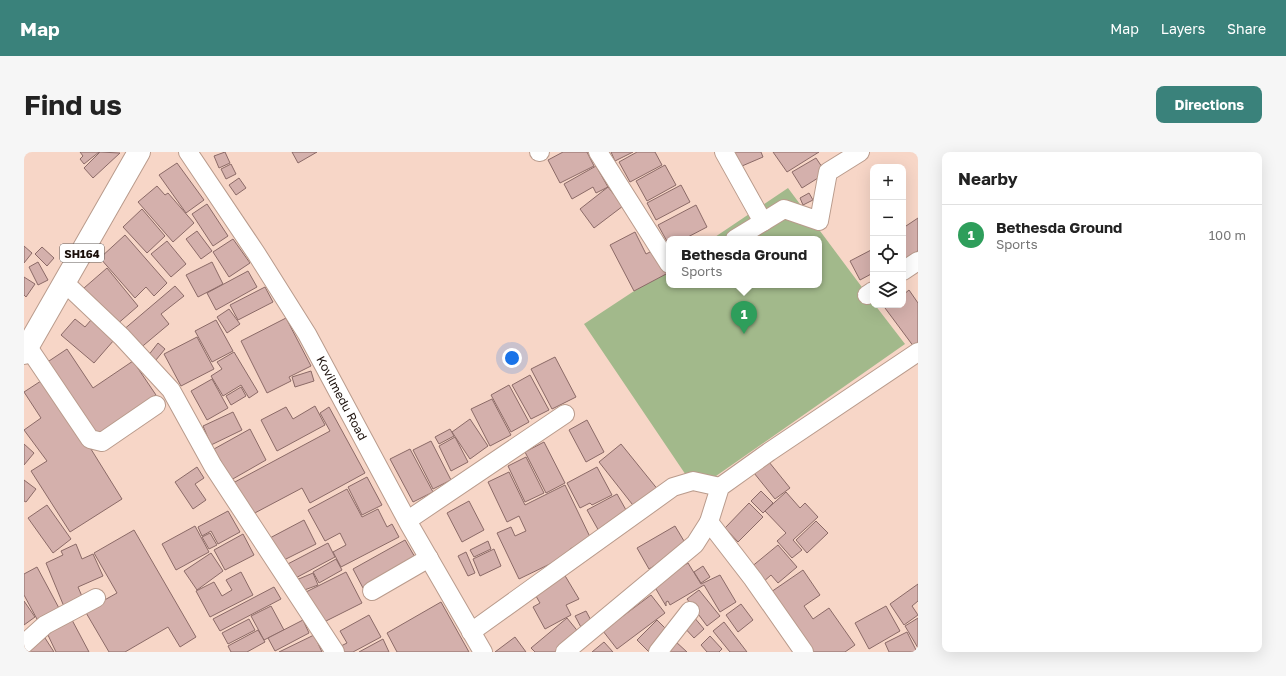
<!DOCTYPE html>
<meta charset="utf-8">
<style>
body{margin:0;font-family:"Golos Text",sans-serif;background:#f6f6f6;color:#222}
.controls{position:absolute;right:12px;top:12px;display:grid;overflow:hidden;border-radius:8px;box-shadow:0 4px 16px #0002}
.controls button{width:36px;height:36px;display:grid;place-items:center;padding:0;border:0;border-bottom:1px solid #e0e0e0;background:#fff;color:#222;font:20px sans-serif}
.you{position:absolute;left:488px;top:206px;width:14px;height:14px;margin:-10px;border:3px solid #fff;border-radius:50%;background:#1a73e8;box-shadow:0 0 0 6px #1a73e833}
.badge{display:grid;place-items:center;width:26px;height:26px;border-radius:50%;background:#3a827b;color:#fff;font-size:13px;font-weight:700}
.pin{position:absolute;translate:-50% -33px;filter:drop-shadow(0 1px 2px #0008)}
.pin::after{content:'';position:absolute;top:21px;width:14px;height:12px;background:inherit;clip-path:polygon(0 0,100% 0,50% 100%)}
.popup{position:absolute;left:642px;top:84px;width:156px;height:52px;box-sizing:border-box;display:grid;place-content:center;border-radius:8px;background:#fff;filter:drop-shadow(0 1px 3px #0005);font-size:13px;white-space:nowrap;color:#767676}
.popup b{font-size:15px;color:#222}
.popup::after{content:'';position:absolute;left:50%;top:100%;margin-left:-8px;border:8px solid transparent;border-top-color:#fff}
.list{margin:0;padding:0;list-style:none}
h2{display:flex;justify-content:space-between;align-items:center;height:52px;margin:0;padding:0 16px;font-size:17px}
h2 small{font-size:13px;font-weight:400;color:#767676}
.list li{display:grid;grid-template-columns:26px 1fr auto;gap:12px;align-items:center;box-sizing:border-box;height:60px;padding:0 16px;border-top:1px solid #e0e0e0}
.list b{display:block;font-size:15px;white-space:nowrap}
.list p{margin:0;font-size:13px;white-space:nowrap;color:#767676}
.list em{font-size:13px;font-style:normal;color:#767676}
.icon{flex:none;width:22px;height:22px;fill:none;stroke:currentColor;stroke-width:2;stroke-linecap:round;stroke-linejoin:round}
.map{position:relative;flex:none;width:894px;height:500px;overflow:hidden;border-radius:8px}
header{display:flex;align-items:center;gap:24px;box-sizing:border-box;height:56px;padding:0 20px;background:#3a827b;color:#fff}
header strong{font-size:19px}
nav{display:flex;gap:22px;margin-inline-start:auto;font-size:14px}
.intro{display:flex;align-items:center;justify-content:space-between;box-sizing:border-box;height:96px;padding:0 24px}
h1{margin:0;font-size:28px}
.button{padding:10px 18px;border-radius:8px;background:#3a827b;color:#fff;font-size:14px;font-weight:700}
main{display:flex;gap:24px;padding:0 24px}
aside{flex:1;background:#fff;border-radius:8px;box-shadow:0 4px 16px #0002}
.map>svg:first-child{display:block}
.green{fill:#a2b98b}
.building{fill:#d4b0ac;stroke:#8b6a67}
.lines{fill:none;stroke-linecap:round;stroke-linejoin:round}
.minor-casing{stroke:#b99b8c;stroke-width:20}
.major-casing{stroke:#b99b8c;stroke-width:24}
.minor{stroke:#fff;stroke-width:18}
.major{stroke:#fff;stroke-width:22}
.labels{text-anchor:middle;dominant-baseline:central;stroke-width:4;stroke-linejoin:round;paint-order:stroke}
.shield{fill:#fff;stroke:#5f5854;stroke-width:1}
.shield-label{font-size:11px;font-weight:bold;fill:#1b100b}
.street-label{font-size:12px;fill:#1b100b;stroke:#fff}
</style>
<header>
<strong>Map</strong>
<nav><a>Map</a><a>Layers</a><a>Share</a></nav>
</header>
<div class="intro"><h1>Find us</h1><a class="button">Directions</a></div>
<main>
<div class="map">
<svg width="894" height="500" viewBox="0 0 894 500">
<rect width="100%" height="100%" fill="#f7d6c7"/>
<path class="green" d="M764,36L849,150V153H851L881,192L672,338L560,172L645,116V133H795V87H688Z"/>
<g class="building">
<path d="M56,0H75L60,12L56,7L59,4Z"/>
<path d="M76,0L96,1L69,26L60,16Z"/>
<path d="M201,0L206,11L195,16L190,4Z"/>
<path d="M268,0H293L274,11Z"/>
<path d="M539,0H563L570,14L536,31L524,8Z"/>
<path d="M587,0H609L591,9Z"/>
<path d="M613,0H631L638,13L606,30L595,10Z"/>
<path d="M703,0H737L739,5L711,17Z"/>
<path d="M749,0H795L763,20Z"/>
<path d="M792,6L802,21L778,36L768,20Z"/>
<path d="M153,11L180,48L162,61L135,23Z"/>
<path d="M207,12L212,22L202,27L197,17Z"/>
<path d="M641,13L652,33L623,49L612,29Z"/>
<path d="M572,14L584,35L572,41L569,35L548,47L540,32Z"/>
<path d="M215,26L222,36L212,43L205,33Z"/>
<path d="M657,33L666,50L632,68L623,51Z"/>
<path d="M133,34L141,43L144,41L170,71L149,90L114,50Z"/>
<path d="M584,35L599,54L570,76L556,57Z"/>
<path d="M785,41L789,48L779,53L776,46Z"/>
<path d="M183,52L204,84L189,94L168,62Z"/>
<path d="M672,53L683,75L660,87H645V93L634,73Z"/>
<path d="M118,57L141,84L123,101L99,75Z"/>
<path d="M894,66V99L879,109V76Z"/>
<path d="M173,79L188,99L177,107L162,87Z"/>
<path d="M611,80L622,102L632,97L644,121L610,139L586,93Z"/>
<path d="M101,83L143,131L130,144L122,135L111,146L76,106Z"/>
<path d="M209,87L226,111L205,125L189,100Z"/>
<path d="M143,89L162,112L147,125L127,102Z"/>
<path d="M0,94L8,101L0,111Z"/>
<path d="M18,95L30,106L23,114L11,102Z"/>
<path d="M849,97V121L836,128L826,109Z"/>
<path d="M14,110L24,128L14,133L5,115Z"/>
<path d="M188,110L199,132L174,145L162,123Z"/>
<path d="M83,116L114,154L91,174L60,136Z"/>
<path d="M224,119L233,135L192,158L183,141Z"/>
<path d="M0,125L11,132L2,145L0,143Z"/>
<path d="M151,134L160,144L137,162L145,172L114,198L98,179Z"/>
<path d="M241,135L249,150L214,168L206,153Z"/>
<path d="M885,138L894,151V192L890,195L861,156L865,153H879V143Z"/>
<path d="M205,157L216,172L203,181L193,165Z"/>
<path d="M262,166L287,214L265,225L267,229L243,241L217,189Z"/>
<path d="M51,167L61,175L67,168L90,188L70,211L37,183Z"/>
<path d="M192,168L209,199L188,210L171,179Z"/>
<path d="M173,185L190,217L157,234L140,202Z"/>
<path d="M134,191L141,197L127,214L120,209Z"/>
<path d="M43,197L69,236L109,209L132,243L71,284L22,211Z"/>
<path d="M210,200L234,240L225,246L217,233L199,244L187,224L198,217L193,210Z"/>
<path d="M531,205L552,245L528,257L507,217Z"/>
<path d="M287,219L290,229L271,235L268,225Z"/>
<path d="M506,223L525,258L507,267L488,233Z"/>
<path d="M20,227L47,265L98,347L46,380L7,319L23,309L0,278L17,266L0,240Z"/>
<path d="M188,227L204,256L183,268L167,239Z"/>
<path d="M485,233L505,270L487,280L467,243Z"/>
<path d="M217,235L222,244L207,253L202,244Z"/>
<path d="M468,247L487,283L466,294L447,257Z"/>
<path d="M291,254L301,273L253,299L237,268L262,255L269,267Z"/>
<path d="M305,255L341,321L286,351L278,336L227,363L209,331L306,279L296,261Z"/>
<path d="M209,260L218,278L187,293L179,274Z"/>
<path d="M446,267L464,294L446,307L428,280Z"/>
<path d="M563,268L580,300L562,310L545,278Z"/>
<path d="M226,277L242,308L207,328L190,297Z"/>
<path d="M426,277L430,284L415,292L411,285Z"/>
<path d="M431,285L444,310L427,319L415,294Z"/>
<path d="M407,289L427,328L409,337L389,298Z"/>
<path d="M520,290L541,331L522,341L501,300Z"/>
<path d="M0,292L10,301L0,313Z"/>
<path d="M597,292L635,339L612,357L575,310Z"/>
<path d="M386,297L409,340L389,350L366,307Z"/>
<path d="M502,305L520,341L501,350L484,314Z"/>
<path d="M745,310L766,336L751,347L730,321Z"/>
<path d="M173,315L180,326L171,332L182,348L169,357L151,330Z"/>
<path d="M573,315L588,343L568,353L566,351L556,356L543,331Z"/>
<path d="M485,320L501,353L541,333L567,387L546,397L550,405L526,412L495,427L473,381L487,375L491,384L502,379L495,364L483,370L464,330Z"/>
<path d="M343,325L358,353L338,363L324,335Z"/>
<path d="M0,328L12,337L2,350L0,349Z"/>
<path d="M323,337L338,365L354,357L363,375L368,372L375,385L317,415L309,400L322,393L316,381L301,389L284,358Z"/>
<path d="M737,339L749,351L739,361L727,349Z"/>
<path d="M762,340L776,356L781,351L794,365L769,388L778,398L768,406L753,389L762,381L741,359Z"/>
<path d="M593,342L606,365L576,381L563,358Z"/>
<path d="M445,349L460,378L438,390L423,361Z"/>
<path d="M725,351L739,365L714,390L701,376Z"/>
<path d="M23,353L47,387L29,401L4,366Z"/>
<path d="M204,359L216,380L194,392L187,379L178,384L174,375Z"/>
<path d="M280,368L292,392L256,410L244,387Z"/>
<path d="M792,369L804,381L783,401L772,388Z"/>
<path d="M171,374L185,400L152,418L138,392Z"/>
<path d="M651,374L663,394L625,417L613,396Z"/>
<path d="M110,378L172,485L156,495L144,475L101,500H85L61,459L93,441L70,401Z"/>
<path d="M186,381L193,393L185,397L178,385Z"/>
<path d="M219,382L230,403L201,418L190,398Z"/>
<path d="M381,388L392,407L339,436L329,417Z"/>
<path d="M464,389L467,397L450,405L446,398Z"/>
<path d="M304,391L311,405L266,429L258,415Z"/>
<path d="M52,392L58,407L69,402L79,424L54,435L60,449L41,457L22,411L39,403L37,399Z"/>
<path d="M754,393L773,415L754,431L747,423L738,431L726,416Z"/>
<path d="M470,397L477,414L456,424L449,407Z"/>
<path d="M442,400L451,421L444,424L434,404Z"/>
<path d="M187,401L199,419L173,438L160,419Z"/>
<path d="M312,407L318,418L295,431L289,420Z"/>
<path d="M664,411L677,432L696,423L712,450L696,460L680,433L646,453L644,449L642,450V454L629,432Z"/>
<path d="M679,414L686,425L677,431L670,420Z"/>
<path d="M13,415L36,458L14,469L0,443V422Z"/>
<path d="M779,418L796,443L780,454L789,467L805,456L831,493L821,500H788L747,440Z"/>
<path d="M217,420L229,443L186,465L172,439L190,430L198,444L208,438L202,428Z"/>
<path d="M322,420L338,451L296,472L280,441Z"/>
<path d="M289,421L294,433L275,440L270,429Z"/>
<path d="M540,422L555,447L542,453L547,463L521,477L509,455L516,451L509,439Z"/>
<path d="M894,432V449L888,454L894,463L880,473L866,452Z"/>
<path d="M250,435L257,447L196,479L189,467Z"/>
<path d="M675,438L696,464L683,474L663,447Z"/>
<path d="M627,443L641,461L593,497L579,479Z"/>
<path d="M0,449L11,465L0,473Z"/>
<path d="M417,450L445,500H373L363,481Z"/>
<path d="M717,452L729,468L714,480L702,463Z"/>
<path d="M247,454L260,478L240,488L227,464Z"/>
<path d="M862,454L876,479L845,497L831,471Z"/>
<path d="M562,459L570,474L559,479L551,464Z"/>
<path d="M345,463L357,485L329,500H315L313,496L323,491L316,479Z"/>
<path d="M669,464L680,477L670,486L658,473Z"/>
<path d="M543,466L556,482L534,500H511L507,496Z"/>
<path d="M894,466V496L881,474Z"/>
<path d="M225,467L231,478L204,492L198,481Z"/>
<path d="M48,468L65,500H32L23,481Z"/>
<path d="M279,468L285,481L251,499L244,486Z"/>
<path d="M633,468L645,480L625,500L613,488Z"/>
<path d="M700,470L723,500H706L689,479Z"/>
<path d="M234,478L241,490L223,500H207L204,494Z"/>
<path d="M883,480L893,500H865L861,491Z"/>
<path d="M290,483L298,500H255Z"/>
<path d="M686,484L698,497L695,500H683L677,493Z"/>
<path d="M491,485L502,500H471Z"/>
<path d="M21,486L30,500H4L2,498Z"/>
<path d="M359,487L365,500H335Z"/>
<path d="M651,489L663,500H642Z"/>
<path d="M580,490L589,500H568Z"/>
</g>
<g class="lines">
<defs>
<g id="minor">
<path d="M164,0L232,101L283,182L385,372L459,500"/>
<path d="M515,0H516"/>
<path d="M574,0L645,112"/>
<path d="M700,0L739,70"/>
<path d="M711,87L760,57L795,69L804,20L836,0"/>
<path d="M879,119L894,109"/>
<path d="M41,131L98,185L147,238L189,314L311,500"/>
<path d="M843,143L849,139"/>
<path d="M4,195L66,287L78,290L132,253"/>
<path d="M384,368L541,262"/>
<path d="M348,439L405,406"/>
<path d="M447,480L649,335L669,329L696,335"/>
<path d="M0,492L21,473L72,446"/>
<path d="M541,500L671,392L685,370"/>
<path d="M634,500L666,459"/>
<path d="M780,500L729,427L685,370L696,335L745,300L894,200"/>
</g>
<path id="major" d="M0,201L115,0"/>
</defs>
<use href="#minor" class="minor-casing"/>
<use href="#major" class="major-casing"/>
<use href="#minor" class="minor"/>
<use href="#major" class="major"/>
</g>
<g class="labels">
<rect class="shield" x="36" y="92" width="44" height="18" rx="3"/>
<g class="shield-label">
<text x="58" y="101">SH164</text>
</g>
<g class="street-label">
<text transform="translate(318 246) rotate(62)">Kovilmedu Road</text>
</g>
</g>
</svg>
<div class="controls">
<button>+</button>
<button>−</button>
<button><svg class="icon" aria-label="locate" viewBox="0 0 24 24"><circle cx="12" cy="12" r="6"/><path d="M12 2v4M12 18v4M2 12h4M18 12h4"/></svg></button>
<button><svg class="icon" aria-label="layers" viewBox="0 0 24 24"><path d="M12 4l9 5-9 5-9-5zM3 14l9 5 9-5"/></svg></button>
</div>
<div class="you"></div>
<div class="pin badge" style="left:720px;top:182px;background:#2e9e5b">1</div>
<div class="popup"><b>Bethesda Ground</b>Sports</div>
</div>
<aside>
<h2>Nearby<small></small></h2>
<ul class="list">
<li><span class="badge" style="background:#2e9e5b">1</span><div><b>Bethesda Ground</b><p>Sports</p></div><em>100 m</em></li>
</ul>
</aside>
</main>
